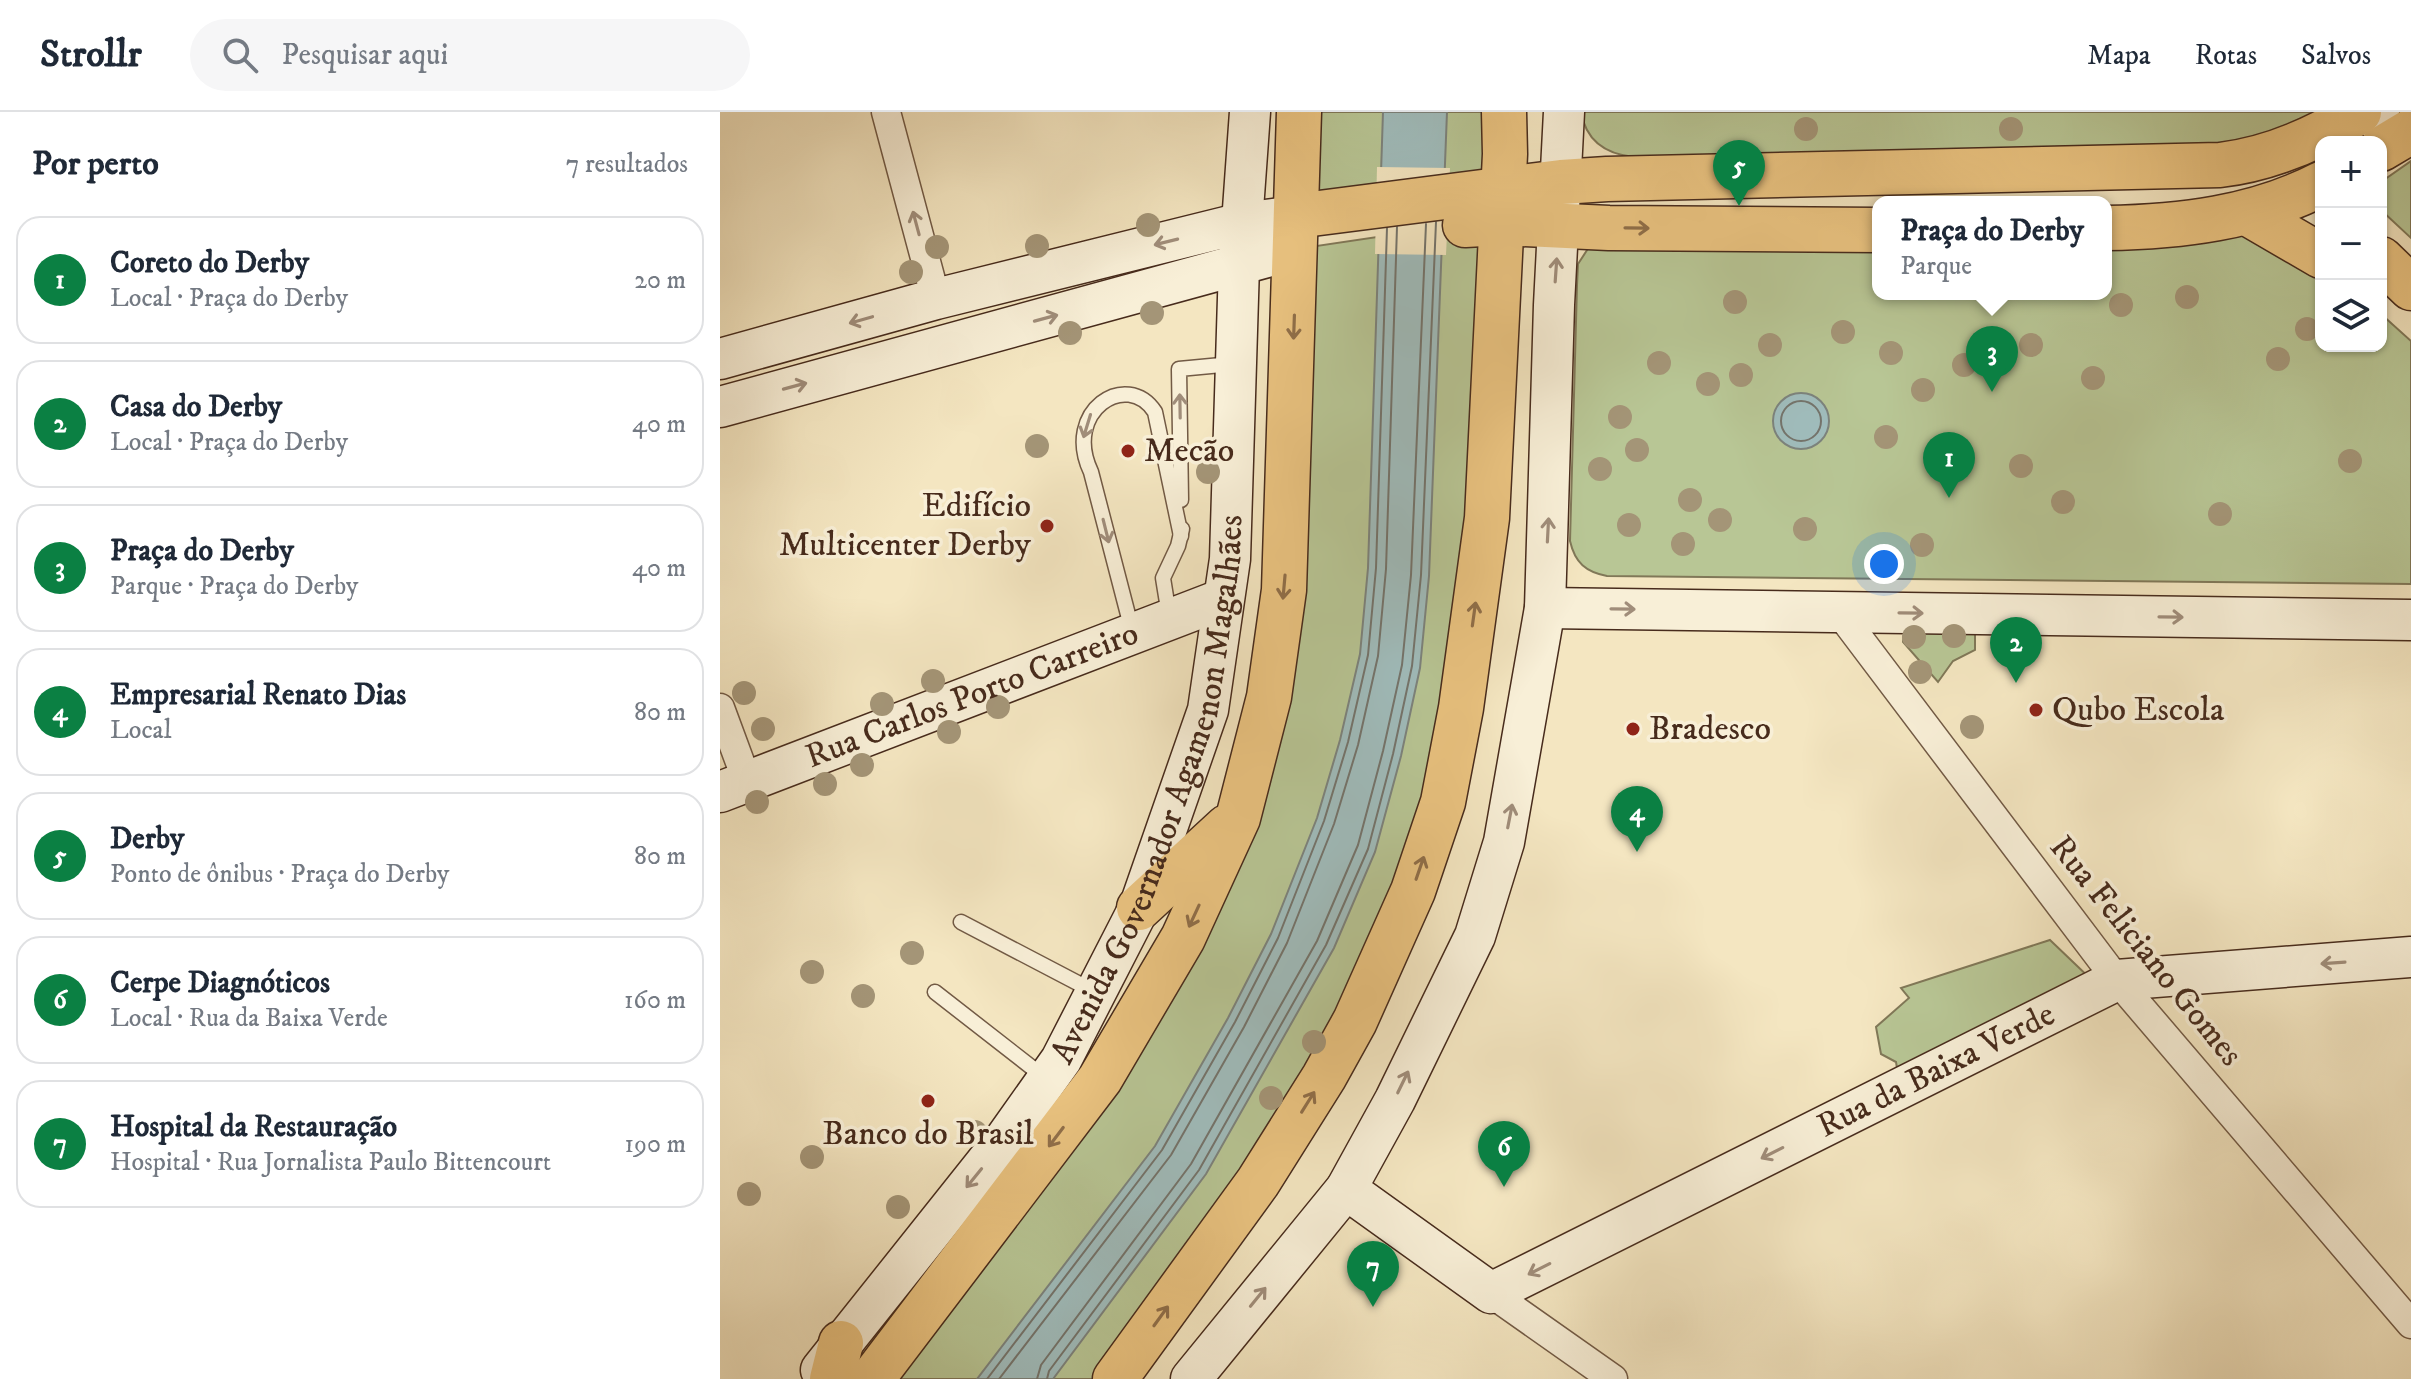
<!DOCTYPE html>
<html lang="pt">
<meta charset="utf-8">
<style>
body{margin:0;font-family:"IM FELL DW Pica",serif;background:#f6f6f7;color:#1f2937}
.controls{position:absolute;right:24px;top:24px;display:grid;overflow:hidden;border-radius:16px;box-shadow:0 2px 6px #0004}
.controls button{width:72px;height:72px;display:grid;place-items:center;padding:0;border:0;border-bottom:2px solid #e0e1e3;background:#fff;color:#1f2937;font:40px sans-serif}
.you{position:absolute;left:1164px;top:452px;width:28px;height:28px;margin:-20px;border:6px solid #fff;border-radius:50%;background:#1a73e8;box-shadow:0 0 0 12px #1a73e833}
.badge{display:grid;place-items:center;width:52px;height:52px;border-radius:50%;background:#0b8043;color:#fff;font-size:26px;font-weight:700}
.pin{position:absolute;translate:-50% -66px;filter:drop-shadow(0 2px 4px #0008)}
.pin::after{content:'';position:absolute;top:42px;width:28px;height:24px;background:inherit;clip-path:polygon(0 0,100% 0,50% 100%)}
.popup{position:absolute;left:1152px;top:84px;width:240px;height:104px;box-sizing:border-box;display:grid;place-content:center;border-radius:16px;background:#fff;filter:drop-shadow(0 2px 6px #0005);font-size:26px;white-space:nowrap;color:#747a83}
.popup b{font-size:30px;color:#1f2937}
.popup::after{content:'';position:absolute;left:50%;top:100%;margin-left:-16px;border:16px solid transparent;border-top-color:#fff}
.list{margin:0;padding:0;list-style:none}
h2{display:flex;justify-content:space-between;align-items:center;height:104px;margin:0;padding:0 32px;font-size:34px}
h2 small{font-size:26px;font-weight:400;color:#747a83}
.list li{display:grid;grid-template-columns:52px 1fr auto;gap:24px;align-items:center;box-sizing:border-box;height:128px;margin:0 16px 16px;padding:0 16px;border:2px solid #e0e1e3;border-radius:24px}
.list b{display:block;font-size:30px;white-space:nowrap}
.list p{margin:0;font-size:26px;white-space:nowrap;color:#747a83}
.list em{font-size:26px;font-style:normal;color:#747a83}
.icon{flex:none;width:44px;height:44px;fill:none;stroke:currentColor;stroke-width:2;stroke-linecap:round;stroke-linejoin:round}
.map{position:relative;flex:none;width:1691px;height:1267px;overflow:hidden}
header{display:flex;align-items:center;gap:48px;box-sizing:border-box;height:112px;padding:0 40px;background:#fff;border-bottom:2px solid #e0e1e3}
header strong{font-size:38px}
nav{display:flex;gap:44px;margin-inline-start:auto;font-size:28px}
.search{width:560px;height:72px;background:#f6f6f7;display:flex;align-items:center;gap:20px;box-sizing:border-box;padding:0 28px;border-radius:44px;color:#747a83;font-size:30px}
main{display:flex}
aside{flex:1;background:#fff}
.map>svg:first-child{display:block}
.green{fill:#b8c695;stroke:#807858;stroke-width:2}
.water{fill:#a0bdbd;stroke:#7c837d;stroke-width:2}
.pier{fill:#f4e6c1}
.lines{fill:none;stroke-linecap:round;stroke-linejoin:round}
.shore{stroke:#74746c;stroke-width:2}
.lane-casing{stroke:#725a45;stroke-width:17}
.street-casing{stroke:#725a45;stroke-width:31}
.secondary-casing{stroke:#472b1c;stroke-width:43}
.primary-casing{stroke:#472b1c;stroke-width:47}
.highway-casing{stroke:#472b1c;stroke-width:47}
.lane{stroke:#f8efd7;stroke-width:14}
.street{stroke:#f8efd7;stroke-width:28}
.secondary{stroke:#f8efd7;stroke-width:40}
.primary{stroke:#eac380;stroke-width:44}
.highway{stroke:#eac380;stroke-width:44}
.tree{fill:#a49577}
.oneway{stroke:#a08d7a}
.oneway2{stroke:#906f49}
.poi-dot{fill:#8f2418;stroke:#f8efd7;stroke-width:3}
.labels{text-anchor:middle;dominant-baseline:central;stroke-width:7;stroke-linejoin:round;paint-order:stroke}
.poi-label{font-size:34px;fill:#472b1c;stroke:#f8efd7;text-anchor:start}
.street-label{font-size:34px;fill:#472b1c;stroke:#f8efd7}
</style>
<header>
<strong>Strollr</strong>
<div class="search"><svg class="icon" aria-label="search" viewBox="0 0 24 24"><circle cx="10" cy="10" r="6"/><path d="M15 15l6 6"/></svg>Pesquisar aqui</div>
<nav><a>Mapa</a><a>Rotas</a><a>Salvos</a></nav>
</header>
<main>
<aside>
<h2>Por perto<small>7 resultados</small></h2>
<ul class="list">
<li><span class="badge">1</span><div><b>Coreto do Derby</b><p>Local · Praça do Derby</p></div><em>20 m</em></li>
<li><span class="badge">2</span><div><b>Casa do Derby</b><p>Local · Praça do Derby</p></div><em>40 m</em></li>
<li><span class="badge">3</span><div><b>Praça do Derby</b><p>Parque · Praça do Derby</p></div><em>40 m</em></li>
<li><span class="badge">4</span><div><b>Empresarial Renato Dias</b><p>Local</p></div><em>80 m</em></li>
<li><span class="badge">5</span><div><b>Derby</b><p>Ponto de ônibus · Praça do Derby</p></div><em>80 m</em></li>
<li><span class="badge">6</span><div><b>Cerpe Diagnóticos</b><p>Local · Rua da Baixa Verde</p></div><em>160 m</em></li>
<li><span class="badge">7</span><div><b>Hospital da Restauração</b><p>Hospital · Rua Jornalista Paulo Bittencourt</p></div><em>190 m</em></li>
</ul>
</aside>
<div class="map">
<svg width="1691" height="1267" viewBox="0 0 1691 1267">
<rect width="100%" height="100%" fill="#f4e6c1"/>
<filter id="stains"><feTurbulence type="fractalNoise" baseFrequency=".0025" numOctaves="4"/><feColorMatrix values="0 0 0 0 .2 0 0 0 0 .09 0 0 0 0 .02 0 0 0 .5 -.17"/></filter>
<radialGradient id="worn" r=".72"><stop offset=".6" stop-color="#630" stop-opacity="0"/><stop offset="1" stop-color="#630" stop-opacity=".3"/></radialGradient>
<g class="green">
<path d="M579,0H784L783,79L576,104Z"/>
<path d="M861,0H1597L1563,17L1492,38L914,45C885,42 866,29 861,0Z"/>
<path d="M1691,49V126L1661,98V70Z"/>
<path d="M781,111L767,406L693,779L394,1267H152L380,967L524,687L576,137L738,113Z"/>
<path d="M1547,119L1601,149V234H1661V202L1691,229V472L887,464C866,460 855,451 850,429L857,173L858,152L871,132L1158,137V182H1386V129Z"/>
<path d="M1187,520H1255V538L1233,549L1218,570L1183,530L1184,523Z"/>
<path d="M1330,828L1376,872L1179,968L1176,950L1161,942L1156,915L1189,886L1181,876Z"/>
</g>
<g class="water">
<path d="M663,0H727L709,464L700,556L681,644L655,740L614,836L486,1062L333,1267H257L435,1034L508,906L551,822L597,706L620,628L640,542L648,456Z"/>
<circle cx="1081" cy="309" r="28"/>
</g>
<path class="pier" d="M657,55L730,56L726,143L655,142Z"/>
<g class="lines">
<g class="shore">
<circle cx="1081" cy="309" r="20"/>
<path d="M267,1267L442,1038L515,910L558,826L604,709L628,630L648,543L656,456L667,116"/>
<path d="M279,1267L451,1043L524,915L567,831L614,712L638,633L658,544L666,457L677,115"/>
<path d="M317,1267L321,1253L471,1052L597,829L638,733L663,639L682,553L691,463L706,112"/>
<path d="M327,1267L329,1259L479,1058L606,833L648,737L673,642L692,554L701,463L716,110"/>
</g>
<defs>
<g id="lane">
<path d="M1645,16L1672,0"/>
<path d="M461,388L459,257L512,252"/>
<path d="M449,503L443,466L458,434L462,417"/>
<path d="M412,518L371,360C342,299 407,257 435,300L461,424"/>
<path d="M241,810L373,879"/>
<path d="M215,880L324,965"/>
</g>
<g id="street">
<path d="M166,0L216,187"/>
<path d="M1119,500L1397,868L1691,1212"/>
<path d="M0,596L27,669"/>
<path d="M771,1181L893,1267"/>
</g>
<g id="secondary">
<path d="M0,247L216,187L522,111L576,104"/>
<path d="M0,295L576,137"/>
<path d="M825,496L1691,508"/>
<path id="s1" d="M0,680L503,487"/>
<path id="s2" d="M626,1077L771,1181L1397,868L1691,845"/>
<path id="s3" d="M101,1258L285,1027L341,948L419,796L488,598L510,447L519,153L530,0"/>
<path d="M471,1267L626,1077L675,988L755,824L784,730L825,496L834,193L844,0"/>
</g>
<g id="primary">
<path d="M1661,37L1691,19"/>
<path d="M1527,101L1601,144"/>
<path d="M576,104L841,70L887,67L1500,53C1551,47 1596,27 1639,0"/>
<path d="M745,113L781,111L889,116L1158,118"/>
<path d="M1386,116C1460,115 1535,106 1601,72"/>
<path d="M1661,147L1691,176"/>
</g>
<g id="highway">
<path d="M419,796L507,715"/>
<path d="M112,1267L121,1231"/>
<path d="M152,1267L380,967L463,826L518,706L549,585L564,478L579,0"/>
<path d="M395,1267L538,1070L604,965L635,909L693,779L723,690L741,596L767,406L785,42L784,0"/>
</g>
</defs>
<use href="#lane" class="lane-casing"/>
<use href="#street" class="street-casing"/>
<use href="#secondary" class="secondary-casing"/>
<use href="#primary" class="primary-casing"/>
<use href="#highway" class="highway-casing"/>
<use href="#lane" class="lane"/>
<use href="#street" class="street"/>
<use href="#secondary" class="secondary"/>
<use href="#primary" class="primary"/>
<use href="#highway" class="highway"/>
</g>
<g class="tree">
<circle cx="1086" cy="17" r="12"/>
<circle cx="1291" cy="17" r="12"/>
<circle cx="428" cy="113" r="12"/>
<circle cx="317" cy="134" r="12"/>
<circle cx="217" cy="135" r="12"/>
<circle cx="191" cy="160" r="12"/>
<circle cx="1467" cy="185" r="12"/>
<circle cx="1015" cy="190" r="12"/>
<circle cx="1401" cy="193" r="12"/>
<circle cx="432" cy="201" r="12"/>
<circle cx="1587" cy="217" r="12"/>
<circle cx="1123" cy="220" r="12"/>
<circle cx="350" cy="221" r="12"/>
<circle cx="1050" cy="233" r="12"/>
<circle cx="1311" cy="233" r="12"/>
<circle cx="1171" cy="241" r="12"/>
<circle cx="1558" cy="247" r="12"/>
<circle cx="939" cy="251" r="12"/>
<circle cx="1244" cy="253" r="12"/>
<circle cx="1021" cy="263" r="12"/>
<circle cx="1373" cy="266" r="12"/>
<circle cx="988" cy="272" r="12"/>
<circle cx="1203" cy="278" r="12"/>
<circle cx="900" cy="305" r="12"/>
<circle cx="1166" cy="325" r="12"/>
<circle cx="317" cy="334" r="12"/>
<circle cx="917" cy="338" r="12"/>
<circle cx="1630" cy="349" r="12"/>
<circle cx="1301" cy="354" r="12"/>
<circle cx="880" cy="357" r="12"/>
<circle cx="488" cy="360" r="12"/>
<circle cx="970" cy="388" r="12"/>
<circle cx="1343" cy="390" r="12"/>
<circle cx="1500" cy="402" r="12"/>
<circle cx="1000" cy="408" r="12"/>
<circle cx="909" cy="413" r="12"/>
<circle cx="1085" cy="417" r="12"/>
<circle cx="963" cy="432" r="12"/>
<circle cx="1202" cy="433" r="12"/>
<circle cx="1234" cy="524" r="12"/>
<circle cx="1194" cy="525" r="12"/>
<circle cx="1200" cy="560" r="12"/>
<circle cx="213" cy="569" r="12"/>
<circle cx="24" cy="581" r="12"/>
<circle cx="162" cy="592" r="12"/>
<circle cx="278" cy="595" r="12"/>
<circle cx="1252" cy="615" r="12"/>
<circle cx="43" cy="617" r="12"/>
<circle cx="229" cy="620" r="12"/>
<circle cx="142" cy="653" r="12"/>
<circle cx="105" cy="672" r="12"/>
<circle cx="37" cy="690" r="12"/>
<circle cx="192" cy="841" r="12"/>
<circle cx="92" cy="860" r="12"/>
<circle cx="143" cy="884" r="12"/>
<circle cx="594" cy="930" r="12"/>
<circle cx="551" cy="986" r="12"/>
<circle cx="255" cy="1020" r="12"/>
<circle cx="92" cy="1045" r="12"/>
<circle cx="29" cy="1082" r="12"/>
<circle cx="178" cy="1095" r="12"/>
</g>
<defs><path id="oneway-shaft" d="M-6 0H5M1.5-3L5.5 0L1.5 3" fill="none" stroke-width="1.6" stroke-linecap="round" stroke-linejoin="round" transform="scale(2)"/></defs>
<g class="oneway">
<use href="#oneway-shaft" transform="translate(196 111) rotate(-105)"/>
<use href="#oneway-shaft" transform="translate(446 130) rotate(166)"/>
<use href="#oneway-shaft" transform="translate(836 158) rotate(-86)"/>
<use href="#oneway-shaft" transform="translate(326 206) rotate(-15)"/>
<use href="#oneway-shaft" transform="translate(141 208) rotate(164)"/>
<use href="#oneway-shaft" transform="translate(75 274) rotate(-15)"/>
<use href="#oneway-shaft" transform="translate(460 294) rotate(-91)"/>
<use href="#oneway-shaft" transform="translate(367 314) rotate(107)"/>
<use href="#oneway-shaft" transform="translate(828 418) rotate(-87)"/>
<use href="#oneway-shaft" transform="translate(386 419) rotate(76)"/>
<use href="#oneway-shaft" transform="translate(903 497) rotate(1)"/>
<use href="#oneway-shaft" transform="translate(1191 501) rotate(1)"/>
<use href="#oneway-shaft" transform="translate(1451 505) rotate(1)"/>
<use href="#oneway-shaft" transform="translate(790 704) rotate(-79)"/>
<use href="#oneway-shaft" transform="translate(1613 851) rotate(176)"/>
<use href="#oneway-shaft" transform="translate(683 970) rotate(-64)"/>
<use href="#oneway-shaft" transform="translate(1052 1041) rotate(153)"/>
<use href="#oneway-shaft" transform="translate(254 1066) rotate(129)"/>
<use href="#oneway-shaft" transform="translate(819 1157) rotate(153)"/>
<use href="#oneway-shaft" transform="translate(538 1185) rotate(-51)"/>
</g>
<g class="oneway2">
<use href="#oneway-shaft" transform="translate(917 116) rotate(1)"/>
<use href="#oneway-shaft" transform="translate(574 215) rotate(92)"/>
<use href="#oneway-shaft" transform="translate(564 475) rotate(95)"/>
<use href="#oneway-shaft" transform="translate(754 502) rotate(-82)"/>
<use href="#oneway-shaft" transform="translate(700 756) rotate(-71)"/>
<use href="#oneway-shaft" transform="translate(474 804) rotate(115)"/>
<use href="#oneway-shaft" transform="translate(588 990) rotate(-58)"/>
<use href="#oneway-shaft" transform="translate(336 1025) rotate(127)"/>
<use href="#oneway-shaft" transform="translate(441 1204) rotate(-54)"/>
</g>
<g class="poi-dot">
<circle cx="408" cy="339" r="8"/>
<circle cx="327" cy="414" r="8"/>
<circle cx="1316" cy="598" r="8"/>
<circle cx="913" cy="617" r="8"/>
<circle cx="208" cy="989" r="8"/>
</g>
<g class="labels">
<g class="poi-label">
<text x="424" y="339">Mecão</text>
<text x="311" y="394" text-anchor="end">Edifício<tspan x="311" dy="39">Multicenter Derby</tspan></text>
<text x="1332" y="598">Qubo Escola</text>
<text x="929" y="617">Bradesco</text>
<text x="208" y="1022" text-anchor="middle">Banco do Brasil</text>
</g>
<g class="street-label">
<text stroke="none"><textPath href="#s1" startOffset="270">Rua Carlos Porto Carreiro</textPath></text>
<text stroke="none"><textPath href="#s3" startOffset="680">Avenida Governador Agamenon Magalhães</textPath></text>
<text transform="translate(1426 839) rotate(51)">Rua Feliciano Gomes</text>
<text stroke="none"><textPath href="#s2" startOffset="676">Rua da Baixa Verde</textPath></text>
</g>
</g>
<rect width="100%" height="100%" filter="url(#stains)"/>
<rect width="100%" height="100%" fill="url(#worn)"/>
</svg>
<div class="controls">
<button>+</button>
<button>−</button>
<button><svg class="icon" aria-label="layers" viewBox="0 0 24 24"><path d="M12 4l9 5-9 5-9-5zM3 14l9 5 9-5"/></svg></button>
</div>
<div class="you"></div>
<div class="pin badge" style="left:1229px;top:386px">1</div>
<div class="pin badge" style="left:1296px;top:571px">2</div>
<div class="pin badge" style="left:1272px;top:280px">3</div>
<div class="popup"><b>Praça do Derby</b>Parque</div>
<div class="pin badge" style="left:917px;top:740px">4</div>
<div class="pin badge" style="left:1019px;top:94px">5</div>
<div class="pin badge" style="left:784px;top:1075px">6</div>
<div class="pin badge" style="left:653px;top:1195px">7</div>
</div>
</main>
